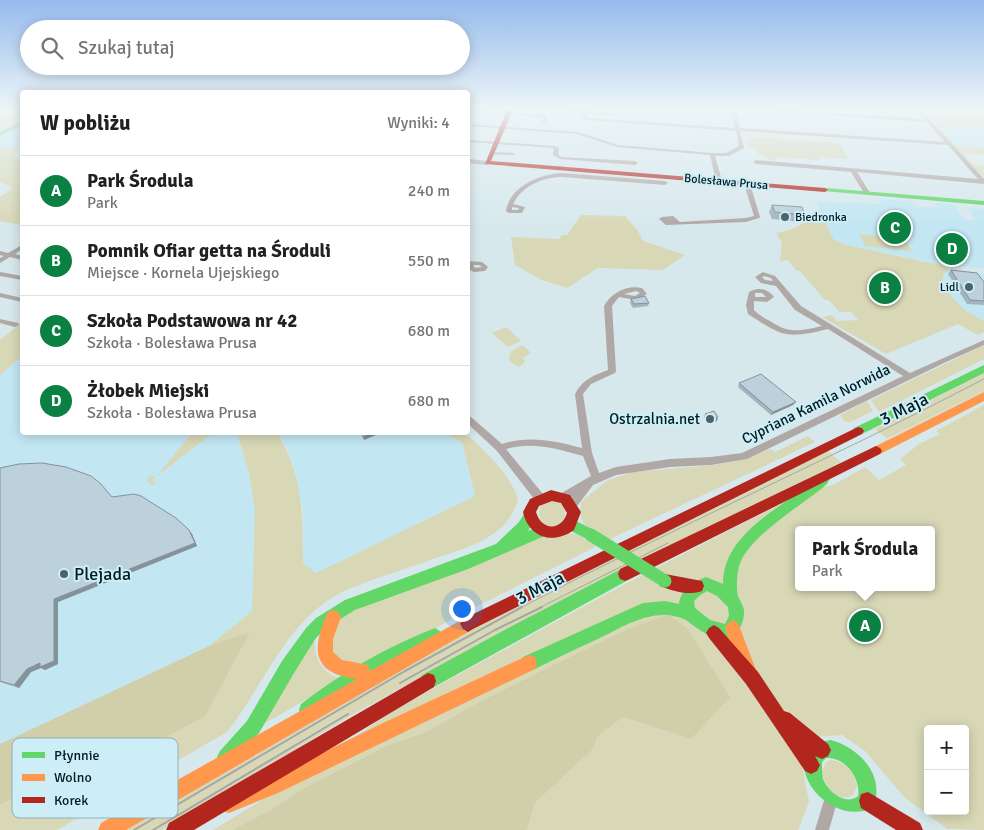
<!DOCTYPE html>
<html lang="pl">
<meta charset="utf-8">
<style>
body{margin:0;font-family:Signika,sans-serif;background:#f2f2f2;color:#202124}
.controls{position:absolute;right:15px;bottom:15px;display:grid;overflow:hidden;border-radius:5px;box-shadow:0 2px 12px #0003}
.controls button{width:45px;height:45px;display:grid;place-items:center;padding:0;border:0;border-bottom:1px solid #e0e0e0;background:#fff;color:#202124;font:25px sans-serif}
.you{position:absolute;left:461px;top:608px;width:18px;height:18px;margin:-12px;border:4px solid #fff;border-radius:50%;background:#1a73e8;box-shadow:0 0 0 8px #1a73e833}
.badge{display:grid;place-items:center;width:32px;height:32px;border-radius:50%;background:#0b8043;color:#fff;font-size:16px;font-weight:700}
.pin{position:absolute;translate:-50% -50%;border:2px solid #fff;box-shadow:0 1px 5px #0006}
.popup{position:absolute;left:795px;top:526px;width:140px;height:65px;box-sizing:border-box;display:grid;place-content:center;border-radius:5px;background:#fff;filter:drop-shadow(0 1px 4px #0005);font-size:16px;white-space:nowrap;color:#757577}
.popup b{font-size:19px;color:#202124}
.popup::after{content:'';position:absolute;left:50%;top:100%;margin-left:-10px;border:10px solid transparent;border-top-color:#fff}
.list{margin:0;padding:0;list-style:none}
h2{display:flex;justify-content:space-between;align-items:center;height:65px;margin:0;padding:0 20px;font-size:21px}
h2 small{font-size:16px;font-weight:400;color:#757577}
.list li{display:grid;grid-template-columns:32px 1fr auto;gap:15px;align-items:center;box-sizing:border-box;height:70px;padding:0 20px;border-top:1px solid #e0e0e0}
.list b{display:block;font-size:19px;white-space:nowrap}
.list p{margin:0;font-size:16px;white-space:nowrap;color:#757577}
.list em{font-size:16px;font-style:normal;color:#757577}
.icon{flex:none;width:28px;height:28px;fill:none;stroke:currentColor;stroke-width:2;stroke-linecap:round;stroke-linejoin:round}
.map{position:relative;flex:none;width:984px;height:830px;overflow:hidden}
.search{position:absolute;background:#fff;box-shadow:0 2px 12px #0003;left:20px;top:20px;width:450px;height:55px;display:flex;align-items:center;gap:12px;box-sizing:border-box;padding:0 18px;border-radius:28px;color:#757577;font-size:19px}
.panel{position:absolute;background:#fff;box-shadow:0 2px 12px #0003;left:20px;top:90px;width:450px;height:345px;border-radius:5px}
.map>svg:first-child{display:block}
.built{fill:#c2e7f2}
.green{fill:#d8d8b7;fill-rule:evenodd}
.forest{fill:#d0cfaa}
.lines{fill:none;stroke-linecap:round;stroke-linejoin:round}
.street{fill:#b0a8a6;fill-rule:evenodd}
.fast{fill:#63d668;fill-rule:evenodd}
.slow{fill:#ff974d;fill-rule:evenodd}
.jam{fill:#b3261e;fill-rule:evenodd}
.tram-far1{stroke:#a4a7a7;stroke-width:1}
.tram{stroke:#a4a7a7;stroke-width:2}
.fast-bridge{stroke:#63d668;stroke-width:13}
.wall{fill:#a3b4bd}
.shaded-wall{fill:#84929a}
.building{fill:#bdd1dc;stroke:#84929a}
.poi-dot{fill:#4b6369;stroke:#cdeef7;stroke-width:2}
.labels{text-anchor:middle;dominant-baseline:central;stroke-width:4;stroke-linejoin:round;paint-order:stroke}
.far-street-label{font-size:12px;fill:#001b22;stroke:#cdeef7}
.far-poi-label{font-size:12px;fill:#001b22;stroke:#cdeef7;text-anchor:start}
.street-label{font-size:15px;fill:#001b22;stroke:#cdeef7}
.poi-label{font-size:15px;fill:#001b22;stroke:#cdeef7;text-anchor:end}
.near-street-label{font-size:18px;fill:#001b22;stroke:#cdeef7}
.near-poi-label{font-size:18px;fill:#001b22;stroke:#cdeef7;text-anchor:start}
.key{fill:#cdeef7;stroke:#90afb7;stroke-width:1}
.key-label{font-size:14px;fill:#001b22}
</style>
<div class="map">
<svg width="984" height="830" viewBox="0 0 984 830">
<rect width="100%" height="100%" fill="#d7e8ed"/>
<g class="built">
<path d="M22,126V145L15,149L0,148V137Z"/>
<path d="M939,127L984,129V148L956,146Z"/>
<path d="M879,199L911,201L915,207H938L935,203L953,204L965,220H976L968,208L984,209V268L940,264L846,245L834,240L815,201L881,204Z"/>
<path d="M949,270L984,274V321L968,312L955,302L942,281L944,273Z"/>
<path d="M22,356V432L237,433L249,473L255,510L252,611L209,646L0,744V375Z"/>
<path d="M278,433H445L462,442L475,496L316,574L303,563V510L295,472L287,448Z"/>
</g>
<g class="green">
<path d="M6,110H22V120L0,131V113Z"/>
<path d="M924,110H984V129L939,128L956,146L984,148V155L964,154L974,165L984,166V178L953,146Z"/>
<path d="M749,137L840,143L848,159L820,157L821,160L775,157L777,162L758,154L755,148L747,147L745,141H750Z"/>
<path d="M22,145V149L13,154L16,158L22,159V225L0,221V197L13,188L0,182V148L15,149Z"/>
<path d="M820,212L834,240L846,245L941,265L949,270L944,273L942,282C956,304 961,309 984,321V332L978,335L958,324L886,354L822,317L832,315L837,321L858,320L851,312H839L829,300H825L800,271H797L788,260L780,261L782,243L776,233C791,230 802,228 810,214Z"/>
<path d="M581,215L625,216L638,231L643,241L685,255L663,270L598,268L567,288L542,280L515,265L511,237L559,239L562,235H567Z"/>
<path d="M859,234L905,239L912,251L865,246Z"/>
<path d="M22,322V356L0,375V340Z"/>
<path d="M506,327L521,341L508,347L492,333Z"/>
<path d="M523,345L531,353L523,358L525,362L519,367L510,362L509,356L511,354L510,352Z"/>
<path d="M984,345V359L879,412L871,400Z"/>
<path d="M984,373V391L887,439L875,429Z"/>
<path d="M867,401L873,411L850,422L844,421L840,415Z"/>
<path d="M984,405V830L947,829L904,797L865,751L842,735L818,737L801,759L809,802L798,830H527L535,803L593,749L596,738L623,717L691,739L547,668L477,703L426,732L386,746L302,789L272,809L232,830H213L259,802L397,708L625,584L804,492L833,485L865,467L879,480L906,465L900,459L919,444L940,434L936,431ZM799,530H931V587H799ZM928,729H965V811H928Z"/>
<path d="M192,433H213L152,480L156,484L152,485L146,481L150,476L156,477Z"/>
<path d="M237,433H278C303,478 303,513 303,563L316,573L475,496L462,442L445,433H465C482,448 512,476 518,499C515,509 509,521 501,528C484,543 460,550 439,557C409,568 378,577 349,589C289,614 265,684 227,732L57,830H0V805L52,778L91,777L250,633L209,646L252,611L255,510L249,473Z"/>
<path d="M808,436L815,442L610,539C590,527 577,528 581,502L608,480L634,472L714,465L741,460L770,449L775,452Z"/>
<path d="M828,451L841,462L545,609L352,715L162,830H126L385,677L511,606Z"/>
<circle cx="552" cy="513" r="13"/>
<path d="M571,533L581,536L597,546L460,615L377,660L368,664L338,663L328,646C333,619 340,618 362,607L537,535Z"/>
<path d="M314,640C316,661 321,673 342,679L262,725Z"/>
<path d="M831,760C846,762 855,773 857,787L852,796C836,803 823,785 822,771L826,762Z"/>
</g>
<g class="forest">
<path d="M668,615L688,629L730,697L691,739L623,717L597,737L593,749L535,803L527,830H232L272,809L302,789L386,746L426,732L477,703L547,668L628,629Z"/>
<path d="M250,632L205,716L91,777L52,778L0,805V744L209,646Z"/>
</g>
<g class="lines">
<g class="street">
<path d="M468,110L545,115L547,116L546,122L544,123L542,122L543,117L468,112Z"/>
<path d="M553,110H577L623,115L621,116L587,114V118L735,128L731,110H735L740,128L945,142L927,122L754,110H782L924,119L916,110H921L984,179V184L857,172L870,193L867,195L864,193L851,172L756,164L753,162L756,160L978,179L948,145L740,131L744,148L729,156H715L722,181L719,183L716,181L710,155L617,147L577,134L468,126V124L578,132L618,145L712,153H726L739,146L736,131L585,120L583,119V113Z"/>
<path d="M468,140L555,146L559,148L558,154L561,157L635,161L638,163L635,165L560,159L553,155L554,148L468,142Z"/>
<path d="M491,152L513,153L515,154L513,155L489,154V153Z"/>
<path d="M468,159L487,161L490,163L487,165L468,163Z"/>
<path d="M562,173L665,181L668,183L665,185L562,177C543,177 522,186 513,204L525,207L522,213H509L506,211C510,186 540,174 562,173ZM512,207L519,208L518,210H512Z"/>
<path d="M747,182L750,184L760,217L759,218L746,222L666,225L659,219L662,217L673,216L680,222L746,218L754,216L744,184Z"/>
<path d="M22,245V249L15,254L22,256V260L10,257L0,263V258L4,256L0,255V251L8,253Z"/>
<path d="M468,261L482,262L488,267L485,271L474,272L468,269ZM473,265H479L482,267L475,268Z"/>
<path d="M0,272L22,276V280L0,276Z"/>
<path d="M763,272L775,276L801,306L910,373L984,340V345L946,362L747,459L711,465L670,467L616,475L593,485L575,509L571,510L567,509L566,506L573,497L562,502L558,501L557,498L558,495L591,476L583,456C559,449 532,441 506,449L543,494L544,497L543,500L539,501L535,500L497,451L468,424V416L471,417L502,444C529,435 555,441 582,448L575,394C582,380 594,375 608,370L604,306C612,292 627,285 642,288L647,294L636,300L619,297L612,306L616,371L615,373L591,384L583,394L592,453L599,473L616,467L670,459L711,457L742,453L903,376L828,329C787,339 783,337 748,314L746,305L749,292C757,287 768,288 774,297L767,302L754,301V310C758,314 764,318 770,321C789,334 800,331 822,326L795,310L776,286L761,283L755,277ZM764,276L771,278L773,281L765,280L762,277ZM636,291L640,293L635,296L624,294ZM755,293H762L766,297H755Z"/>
<path d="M0,293L22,298V302L0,297Z"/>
<path d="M0,319L18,323L19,325L15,327L0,323Z"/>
<path d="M830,795L835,797L837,802L829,830H815L825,797Z"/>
</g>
<g class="fast">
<path d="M22,121V125L0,136V132Z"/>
<path d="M825,188L984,201V205L823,191L822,190Z"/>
<path d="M984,365V373L862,434H854L852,431L854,428Z"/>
<path d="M823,475L827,476L829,480L827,484C803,505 749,535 739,566C737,574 736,588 738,596C740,601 743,605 744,610C745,618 740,632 733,637C721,647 695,627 686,620C681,617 670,615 664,615C641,615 620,628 600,638C578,648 556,658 535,669L529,671L523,669L521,663L523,657L643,603L665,601L679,604C681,589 693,582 706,577L723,584C723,541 764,517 795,495C804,489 813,478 823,475ZM707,591L717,596L728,607L729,616L725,624L710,620L695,608L694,601L699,596Z"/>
<path d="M529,512L534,514L536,518L528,531L542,525L547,527L549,531L547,535L468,569L355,610L326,628L316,638L294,673L259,733L232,763L226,766L220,763L217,757L220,751L247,721L282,661L306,628L316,618L345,600L496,544L519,522L524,514Z"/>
<path d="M572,519L596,531L598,535L596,539L591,541L567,529L565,525L567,521Z"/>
<path d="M625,567L630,569L632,574L630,579L434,687L428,689L422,687L420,681L422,675L512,626Z"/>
<path d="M435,628L440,631L443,636L440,641C394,661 353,685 313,716L307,718L301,716L299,710L301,704C343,672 386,647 435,628Z"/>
<path d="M831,740C860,748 886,776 873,808C822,830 771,747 831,740ZM826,758C845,756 861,779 858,796C846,806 828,792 823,779C822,774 822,768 822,762Z"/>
</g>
<g class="slow">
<path d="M984,392V401L880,454H872L870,451L872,448Z"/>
<path d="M333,610L338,612L341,617L333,639V652L342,660L368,665L370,671L463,619L468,616L473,619L476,624L473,629L126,830H98L101,823L357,679C310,674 312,647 328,612Z"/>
<path d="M733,620L738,623L756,670L754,676L748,678L742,676L725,628L728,623Z"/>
<path d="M529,655L535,657L537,663L535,669L278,793L229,813L222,811L220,804L222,797L267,780L381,724Z"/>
</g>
<g class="jam">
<path d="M507,110H513L491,161L825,188L828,190L825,192L485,164Z"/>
<path d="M858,427L862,428L864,431L862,434L473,629L468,632L463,629L460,624L463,619Z"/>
<path d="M876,446L880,448L882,451L880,454L630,579L625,581L620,579L618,574L620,569Z"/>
<path d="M551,490L570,495L581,512L574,530C553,545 529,538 523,512L530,499ZM552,501L561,503L567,513C561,532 541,530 536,512L539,506Z"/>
<path d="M665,574L702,581L704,586L702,591C689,596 672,591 660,586L658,581L660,576Z"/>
<path d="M714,625L719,628L758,672L784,711L790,713L828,744L831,750L828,756L822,759L815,756L820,765L817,771L811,774L805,771L746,684L709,638L706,633L709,628Z"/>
<path d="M428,673L434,675L436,681L434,687L194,830H166L169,823Z"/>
<path d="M868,792L920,823L923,830H896L861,808L859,801L861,794Z"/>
</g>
<g class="tram-far1">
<path d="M520,608C673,528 831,459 984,379"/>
<path d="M539,608L668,543"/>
</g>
<g class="tram">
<path d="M400,683L495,630L542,607"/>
<path d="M134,830L405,671L522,607"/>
<path d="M153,830L348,714"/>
</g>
<path class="fast-bridge" d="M591,535L665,581"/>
</g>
<g class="wall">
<path d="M772,205L805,215L802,222L772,219L769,212Z"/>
<path d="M951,270L984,282V305L967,304L948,274Z"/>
<path d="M631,299L649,303L648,306L633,308L630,303Z"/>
<path d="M739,383L793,405L771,415L738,387Z"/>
<path d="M705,414L717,421L708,423L704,417Z"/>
<path d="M0,468L112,497L189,530L192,534L197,546L58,602V664L45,670L41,668L31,672L19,688L0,682Z"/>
</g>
<g class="shaded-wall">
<path d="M796,402L793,405L771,415L773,412Z"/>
<path d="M718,417L717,421L708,423L710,419Z"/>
<path d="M373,432H383L364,440L363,437Z"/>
<path d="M189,530L192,534L197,546L58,602V664L45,670L41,668L31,672L19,688L14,685L54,599Z"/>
</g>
<g class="building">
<path d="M772,205L802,207L805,215L775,212Z"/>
<path d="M951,270L977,273L984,282V301L970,300Z"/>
<path d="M645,296L649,303L634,304L631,299Z"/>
<path d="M761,374L796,402L773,412L739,383Z"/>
<path d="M714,411L718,417L710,419L705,414Z"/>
<path d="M361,432H373L363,437Z"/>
<path d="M42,463L66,467L91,476L100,483L112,497L134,494L141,496L176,518L189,530L195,543L54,599V661L40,667V663L27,669L14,685L0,681V468L19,464Z"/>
</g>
<linearGradient id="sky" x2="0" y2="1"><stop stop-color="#95bbed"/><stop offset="0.48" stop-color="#edf5f7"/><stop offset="1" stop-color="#edf5f7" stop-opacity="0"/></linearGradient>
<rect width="984" height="227" fill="url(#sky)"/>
<g class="poi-dot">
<circle cx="785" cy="217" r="5"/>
<circle cx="969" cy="287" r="5"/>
<circle cx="710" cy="419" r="5"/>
<circle cx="64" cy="574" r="5"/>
</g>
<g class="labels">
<g class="far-street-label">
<text transform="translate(726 182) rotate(5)">Bolesława Prusa</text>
</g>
<g class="far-poi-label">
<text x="795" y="217">Biedronka</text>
<text x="959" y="287" text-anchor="end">Lidl</text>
</g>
<g class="street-label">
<text transform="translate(816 404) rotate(-26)">Cypriana Kamila Norwida</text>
</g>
<g class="poi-label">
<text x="700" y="419">Ostrzalnia.net</text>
</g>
<g class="near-street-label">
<text transform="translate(904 409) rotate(-26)">3 Maja</text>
<text transform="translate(540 588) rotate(-27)">3 Maja</text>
</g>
<g class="near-poi-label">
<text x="74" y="574">Plejada</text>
</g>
</g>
<rect x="12" y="738" width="166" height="80" rx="8" class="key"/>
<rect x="22" y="752" width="23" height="6" fill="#63d668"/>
<rect x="22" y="774" width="23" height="7" fill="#ff974d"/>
<rect x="22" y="797" width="23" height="6" fill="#b3261e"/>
<g class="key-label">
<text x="54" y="760">Płynnie</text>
<text x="54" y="782">Wolno</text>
<text x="54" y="805">Korek</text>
</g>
</svg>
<div class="controls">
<button>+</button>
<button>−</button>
</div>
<div class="you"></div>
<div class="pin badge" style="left:865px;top:626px">A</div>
<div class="popup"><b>Park Środula</b>Park</div>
<div class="pin badge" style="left:885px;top:288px">B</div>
<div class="pin badge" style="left:895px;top:228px">C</div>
<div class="pin badge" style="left:952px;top:249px">D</div>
<div class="search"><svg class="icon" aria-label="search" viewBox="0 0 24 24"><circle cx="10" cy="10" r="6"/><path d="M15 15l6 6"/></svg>Szukaj tutaj</div>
<section class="panel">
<h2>W pobliżu<small>Wyniki: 4</small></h2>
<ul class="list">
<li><span class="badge">A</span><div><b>Park Środula</b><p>Park</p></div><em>240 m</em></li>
<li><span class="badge">B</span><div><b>Pomnik Ofiar getta na Środuli</b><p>Miejsce · Kornela Ujejskiego</p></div><em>550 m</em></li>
<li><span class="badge">C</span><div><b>Szkoła Podstawowa nr 42</b><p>Szkoła · Bolesława Prusa</p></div><em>680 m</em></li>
<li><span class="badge">D</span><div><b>Żłobek Miejski</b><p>Szkoła · Bolesława Prusa</p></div><em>680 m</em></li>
</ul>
</section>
</div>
